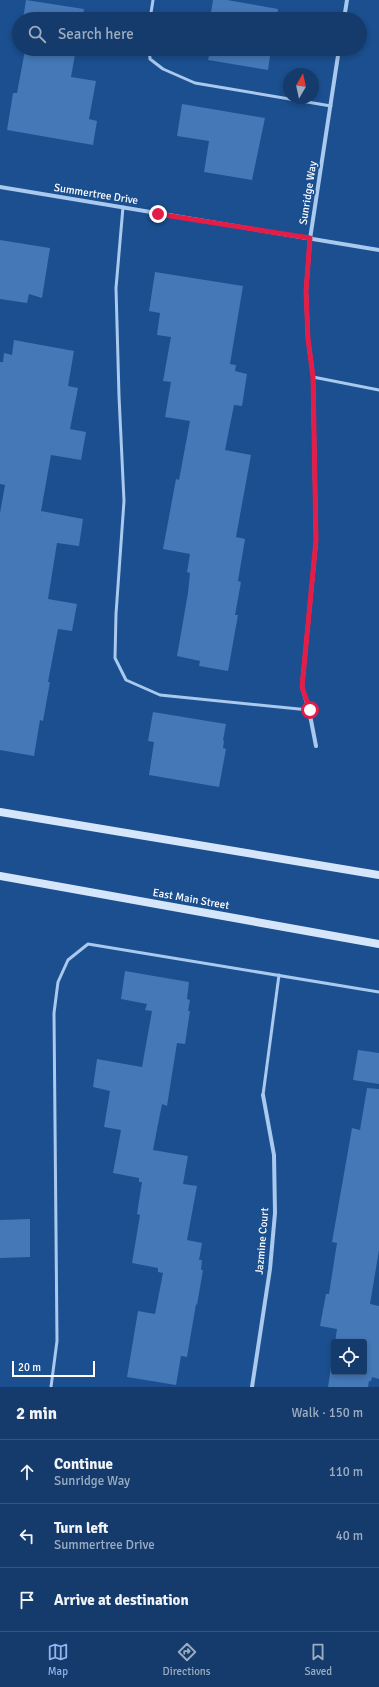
<!DOCTYPE html>
<meta charset="utf-8">
<style>
body{margin:0;font-family:Signika,sans-serif;background:#214673;color:#f1f3f6}
.controls{position:absolute;right:12px;bottom:12px;display:grid;overflow:hidden;border-radius:4px;box-shadow:0 2px 6px #0003}
.controls button{width:36px;height:36px;display:grid;place-items:center;padding:0;border:0;border-bottom:1px solid #33557e;background:#143b6b;color:#f1f3f6;font:20px sans-serif}
.compass{position:absolute;left:283px;top:68px;width:36px;height:36px;border-radius:50%;background:#143b6b;box-shadow:0 2px 6px #0003;rotate:9deg}
.scale{position:absolute;left:12px;bottom:10px;width:83px;box-sizing:border-box;padding-left:4px;border:2px solid #fff;border-top:0;font-size:11px;line-height:14px;white-space:nowrap;color:#fff;-webkit-text-stroke:3px #1b4f8f;paint-order:stroke}
.stop{position:absolute;width:12px;height:12px;margin:-9px;border:3px solid #e11d48;border-radius:50%;background:#fff}
.stop.end{background:#e11d48;border-color:#fff;box-shadow:0 1px 4px #0008}
.list{margin:0;padding:0;list-style:none}
h2{display:flex;justify-content:space-between;align-items:center;height:52px;margin:0;padding:0 16px;font-size:17px}
h2 small{font-size:13px;font-weight:400;color:#9dadc1}
.list li{display:grid;grid-template-columns:26px 1fr auto;gap:12px;align-items:center;box-sizing:border-box;height:64px;padding:0 16px;border-top:1px solid #33557e}
.list b{display:block;font-size:15px;white-space:nowrap}
.list p{margin:0;font-size:13px;white-space:nowrap;color:#9dadc1}
.list em{font-size:13px;font-style:normal;color:#9dadc1}
.icon{flex:none;width:22px;height:22px;fill:none;stroke:currentColor;stroke-width:2;stroke-linecap:round;stroke-linejoin:round}
.map{position:relative;flex:none;width:379px;height:1387px;overflow:hidden}
.search{position:absolute;background:#143b6b;box-shadow:0 2px 6px #0003;left:12px;right:12px;top:12px;height:44px;display:flex;align-items:center;gap:10px;box-sizing:border-box;padding:0 14px;border-radius:22px;color:#9dadc1;font-size:15px}
.sheet{height:244px;background:#143b6b}
nav{display:flex;justify-content:space-around;align-items:center;box-sizing:border-box;height:56px;border-top:1px solid #33557e;background:#143b6b;font-size:11px;color:#9dadc1}
nav a{display:grid;justify-items:center;gap:2px}
nav .on{color:#95b2f1}
.map>svg:first-child{display:block}
.building{fill:#4478b7}
.lines{fill:none;stroke-linecap:round;stroke-linejoin:round}
.lane{stroke:#a9c9ee;stroke-width:3}
.street{stroke:#a9c9ee;stroke-width:4}
.secondary{stroke:#d6e6fa;stroke-width:8}
.route{stroke:#e11d48;stroke-width:5}
.labels{text-anchor:middle;dominant-baseline:central;stroke-width:3.5;stroke-linejoin:round;paint-order:stroke}
.street-label{font-size:11px;fill:#fff;stroke:#1b4f8f}
</style>
<div class="map">
<svg width="379" height="1387" viewBox="0 0 379 1387">
<rect width="100%" height="100%" fill="#1b4f8f"/>
<g class="building">
<path d="M26,0L84,9L82,19H23Z"/>
<path d="M213,0H227L278,9L277,19H210Z"/>
<path d="M22,49H76L71,77L96,81L89,119L97,121L93,145L7,130L13,93H17L25,50Z"/>
<path d="M205,49H271L268,70L208,60L209,56L204,55Z"/>
<path d="M182,104L265,118L252,180L204,172L209,141L177,136Z"/>
<path d="M0,240L50,248L42,298L29,294L27,303L0,299Z"/>
<path d="M155,272L243,286L230,364L236,365L235,371L247,374L242,406L234,405L225,450L251,455L236,537L245,539L238,581L241,582L235,615H238L228,671L199,666L200,661L177,656L188,593L190,573L187,572L190,554L163,549L176,479L179,480L190,421L165,417L171,382L163,381L171,337L157,335L160,313L149,311Z"/>
<path d="M14,340L74,351L68,386L78,388L70,429L86,432L81,460L51,455L41,511L83,519L79,546L57,543L48,599L77,604L72,631L58,629L48,682H50L43,721L40,720L34,756L0,750V513L5,485L0,484V362H3L4,353L12,355Z"/>
<path d="M153,712L226,724L223,740L224,741L223,748L226,749L219,787L149,775L154,742L148,741Z"/>
<path d="M125,971L189,982L187,999L190,1000L188,1011H190L185,1044L177,1043L167,1106L162,1104L153,1150L188,1156L183,1184L197,1186L187,1240L202,1243L199,1260H202L201,1270H203L197,1305L196,1304L187,1357L181,1356L176,1385L127,1377L138,1311L155,1314L163,1273L158,1272V1268L132,1263L140,1215L137,1214L142,1182H139V1178L113,1173L121,1130L104,1127L110,1091L93,1087L97,1059L142,1067L152,1011L145,1010L147,1004L121,999Z"/>
<path d="M358,1050L379,1053V1084L353,1080Z"/>
<path d="M367,1088L379,1089V1250L370,1304L379,1306V1379L372,1377L371,1381H369L368,1387H328L334,1348V1372H364V1342H335L337,1329L320,1326L326,1294H329L337,1243L332,1242L352,1128L360,1130Z"/>
<path d="M30,1219V1257L0,1258V1220Z"/>
</g>
<g class="lines">
<g class="lane">
<path d="M150,19L153,0"/>
<path d="M149,49L150,59L163,69L195,83L331,106"/>
<path d="M123,207L116,288L119,396L124,501L116,614L115,658L126,680L160,695L309,710"/>
<path d="M313,377L379,390"/>
<path d="M263,1095L279,975"/>
<path d="M51,1387L57,1341L54,1013L58,982L68,960L88,944L379,992"/>
</g>
<g class="street">
<path d="M344,19L347,0"/>
<path d="M0,187L379,250"/>
<path d="M316,746L309,710L302,687L316,541L313,377L308,339L306,291L310,239L339,49"/>
<path d="M252,1387L270,1269L275,1213L274,1155L263,1095"/>
</g>
<g class="secondary">
<path d="M0,812L379,875"/>
<path d="M0,876L379,944"/>
</g>
</g>
<g class="lines">
<path class="route" d="M158,214L310,238L306,291L308,339L313,377L316,540L302,687L310,710"/>
</g>
<g class="labels">
<g class="street-label">
<text transform="translate(308 193) rotate(-81)">Sunridge Way</text>
<text transform="translate(96 194) rotate(9)">Summertree Drive</text>
<text transform="translate(191 899) rotate(10)">East Main Street</text>
<text transform="translate(262 1241) rotate(-85)">Jazmine Court</text>
</g>
</g>
</svg>
<div class="controls">
<button><svg class="icon" aria-label="locate" viewBox="0 0 24 24"><circle cx="12" cy="12" r="6"/><path d="M12 2v4M12 18v4M2 12h4M18 12h4"/></svg></button>
</div>
<svg class="compass" viewBox="-18 -18 36 36"><path d="M0-13l5 13h-10z" fill="#e53935"/><path d="M0 13l5-13h-10z" fill="#9dadc1"/></svg>
<div class="scale">20 m</div>
<div class="stop" style="left:310px;top:710px"></div>
<div class="stop end" style="left:158px;top:214px"></div>
<div class="search"><svg class="icon" aria-label="search" viewBox="0 0 24 24"><circle cx="10" cy="10" r="6"/><path d="M15 15l6 6"/></svg>Search here</div>
</div>
<section class="sheet">
<h2>2 min<small>Walk · 150 m</small></h2>
<ul class="list">
<li><svg class="icon" aria-label="ahead" viewBox="0 0 24 24"><path d="M12 20V5M6 11l6-6 6 6"/></svg><div><b>Continue</b><p>Sunridge Way</p></div><em>110 m</em></li>
<li><svg class="icon" aria-label="left" viewBox="0 0 24 24"><path d="M17 20v-9H6M10 6l-5 5 5 5"/></svg><div><b>Turn left</b><p>Summertree Drive</p></div><em>40 m</em></li>
<li><svg class="icon" aria-label="arrive" viewBox="0 0 24 24"><path d="M6 21V4h12l-3 4 3 4H6"/></svg><div><b>Arrive at destination</b></div></li>
</ul>
</section>
<nav>
<a class="on"><svg class="icon" aria-label="map" viewBox="0 0 24 24"><path d="M3 6l6-2 6 2 6-2v14l-6 2-6-2-6 2zM9 4v14M15 6v14"/></svg>Map</a>
<a><svg class="icon" aria-label="directions" viewBox="0 0 24 24"><path d="M12 3l9 9-9 9-9-9zM9 14v-3h6M13 9l2 2-2 2"/></svg>Directions</a>
<a><svg class="icon" aria-label="saved" viewBox="0 0 24 24"><path d="M7 4h10v16l-5-4-5 4z"/></svg>Saved</a>
</nav>
